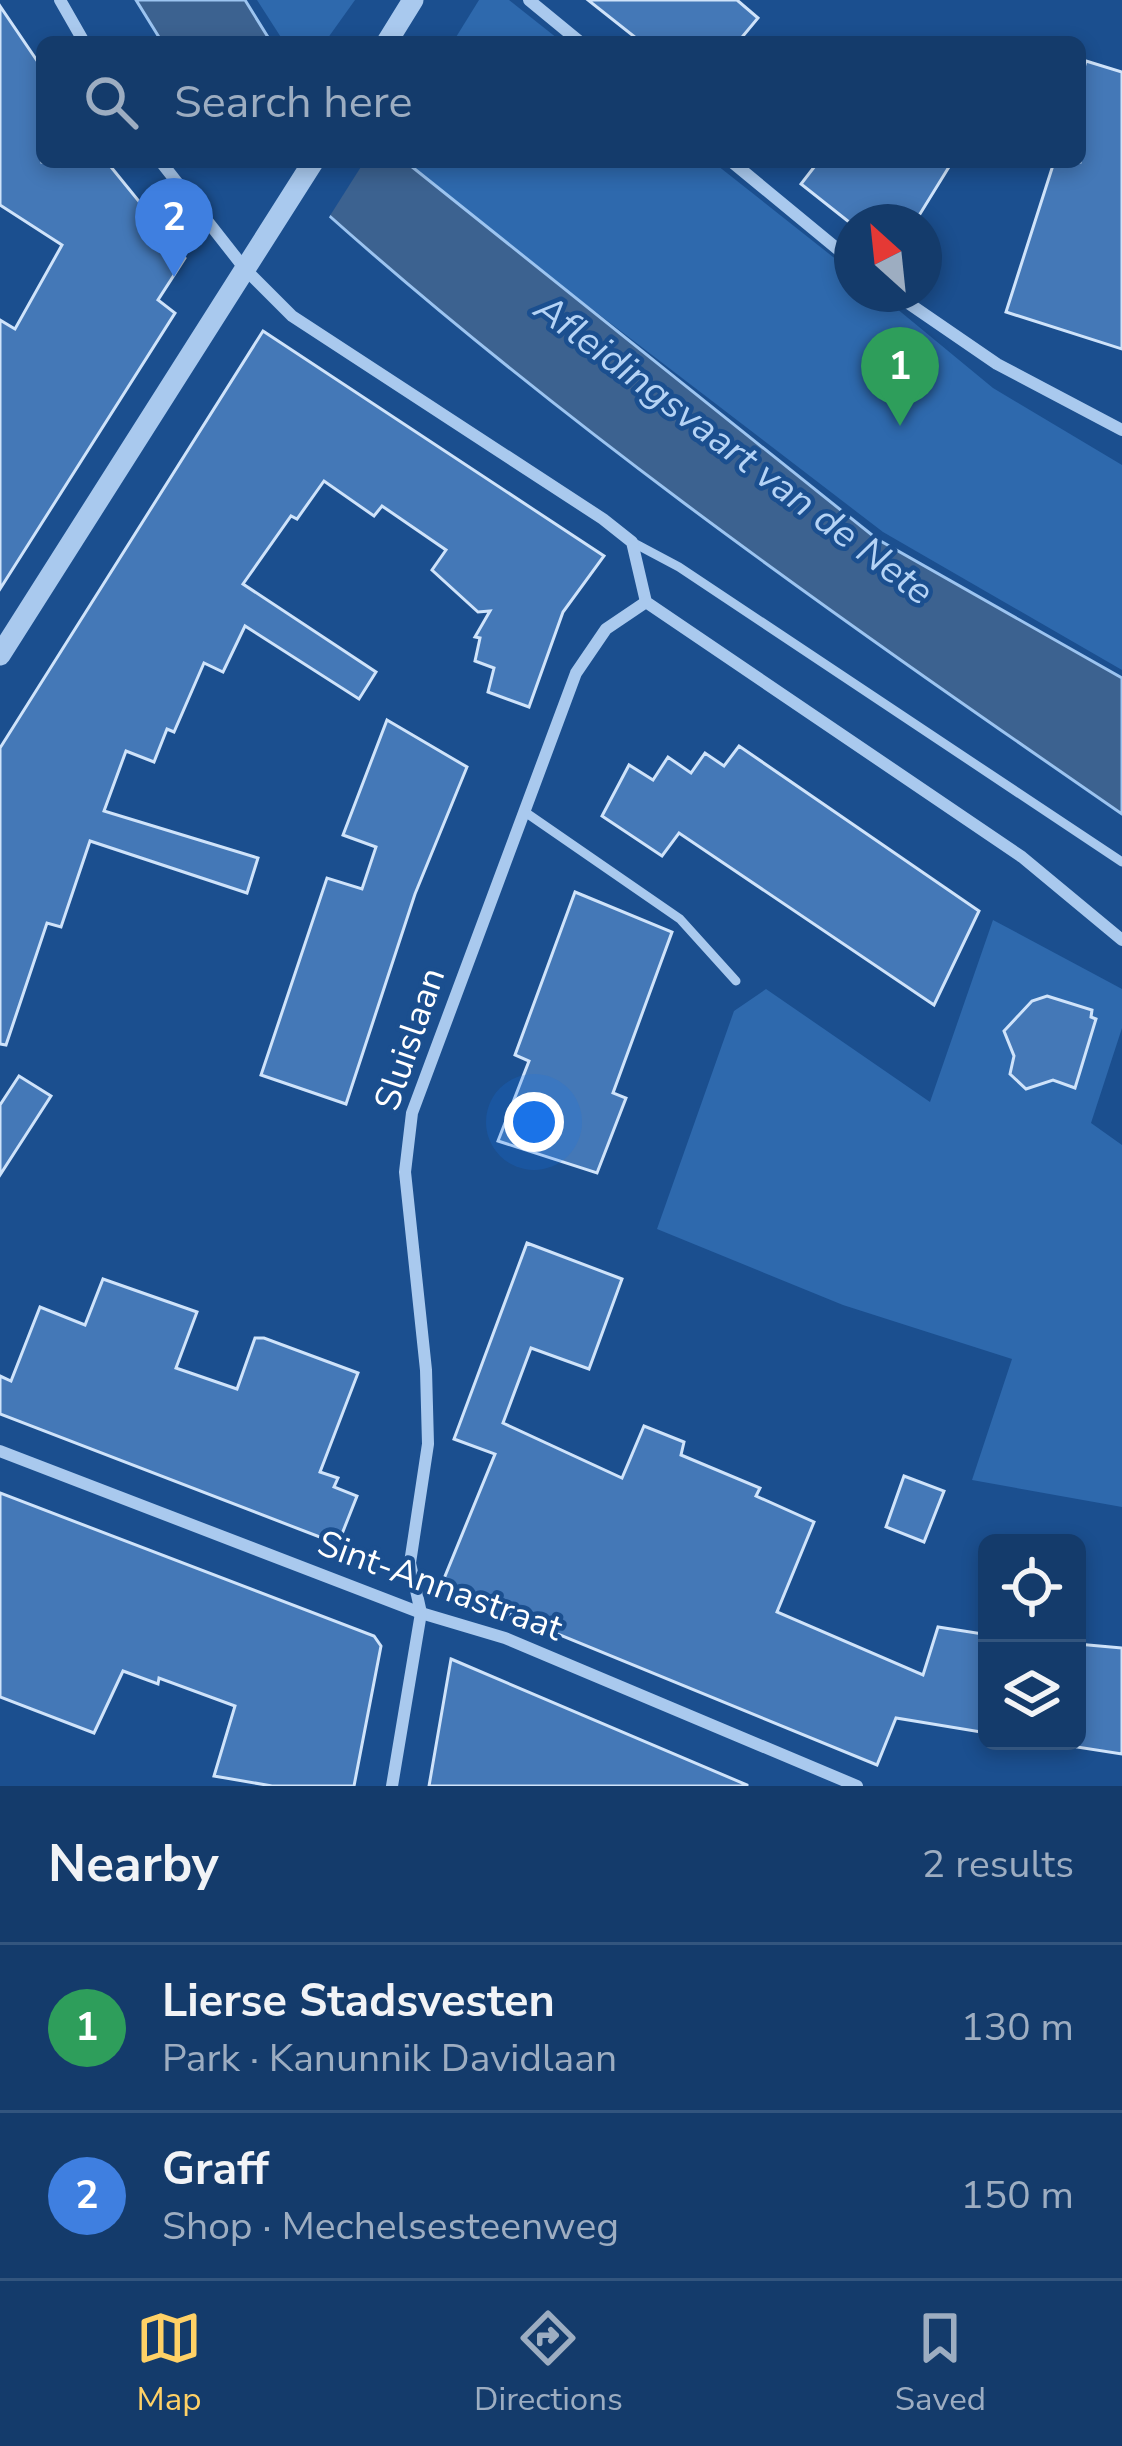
<!DOCTYPE html>
<meta charset="utf-8">
<style>
body{margin:0;font-family:"Nunito Sans",sans-serif;background:#1d4271;color:#f1f3f6}
.controls{position:absolute;right:36px;bottom:36px;display:grid;overflow:hidden;border-radius:18px;box-shadow:0 6px 18px #0003}
.controls button{width:108px;height:108px;display:grid;place-items:center;padding:0;border:0;border-bottom:3px solid #33557e;background:#143b6b;color:#f1f3f6;font:60px sans-serif}
.compass{position:absolute;left:834px;top:204px;width:108px;height:108px;border-radius:50%;background:#143b6b;box-shadow:0 6px 18px #0003;rotate:333deg}
.you{position:absolute;left:534px;top:1122px;width:42px;height:42px;margin:-30px;border:9px solid #fff;border-radius:50%;background:#1a73e8;box-shadow:0 0 0 18px #1a73e833}
.badge{display:grid;place-items:center;width:78px;height:78px;border-radius:50%;background:#ffd166;color:#fff;font-size:39px;font-weight:700}
.pin{position:absolute;translate:-50% -99px;filter:drop-shadow(0 3px 6px #0008)}
.pin::after{content:'';position:absolute;top:63px;width:42px;height:36px;background:inherit;clip-path:polygon(0 0,100% 0,50% 100%)}
.list{margin:0;padding:0;list-style:none}
h2{display:flex;justify-content:space-between;align-items:center;height:156px;margin:0;padding:0 48px;font-size:51px}
h2 small{font-size:39px;font-weight:400;color:#9dadc1}
.list li{display:grid;grid-template-columns:78px 1fr auto;gap:36px;align-items:center;box-sizing:border-box;height:168px;padding:0 48px;border-top:3px solid #33557e}
.list b{display:block;font-size:45px;white-space:nowrap}
.list p{margin:0;font-size:39px;white-space:nowrap;color:#9dadc1}
.list em{font-size:39px;font-style:normal;color:#9dadc1}
.icon{flex:none;width:66px;height:66px;fill:none;stroke:currentColor;stroke-width:2;stroke-linecap:round;stroke-linejoin:round}
.map{position:relative;flex:none;width:1122px;height:1786px;overflow:hidden}
.search{position:absolute;background:#143b6b;box-shadow:0 6px 18px #0003;left:36px;right:36px;top:36px;height:132px;display:flex;align-items:center;gap:30px;box-sizing:border-box;padding:0 42px;border-radius:18px;color:#9dadc1;font-size:45px}
.sheet{height:492px;background:#143b6b}
nav{display:flex;justify-content:space-around;align-items:center;box-sizing:border-box;height:168px;border-top:3px solid #33557e;background:#143b6b;font-size:33px;color:#9dadc1}
nav a{display:grid;justify-items:center;gap:6px}
nav .on{color:#ffd166}
.map>svg:first-child{display:block}
.green{fill:#2e69ad}
.water{fill:#3c6290;stroke:#9cc4f0;stroke-width:3}
.pier{fill:#1b4f8f}
.building{fill:#4478b7;stroke:#cfe3fa;stroke-width:3}
.lines{fill:none;stroke-linecap:round;stroke-linejoin:round}
.service{stroke:#a9c9ee;stroke-width:9}
.minor{stroke:#a9c9ee;stroke-width:12}
.tertiary{stroke:#a9c9ee;stroke-width:21}
.labels{text-anchor:middle;dominant-baseline:central;stroke-width:9;stroke-linejoin:round;paint-order:stroke}
.street-label{font-size:36px;fill:#fff;stroke:#1b4f8f}
.water-label{font-size:39px;font-style:italic;fill:#b5d3f5;stroke:#1b4f8f}
</style>
<div class="map">
<svg width="1122" height="1786" viewBox="0 0 1122 1786">
<rect width="100%" height="100%" fill="#1b4f8f"/>
<g class="green">
<path d="M257,0H355L325,42H284Z"/>
<path d="M479,0H509L562,42H453Z"/>
<path d="M400,162H713L852,272V294H879L993,388L1122,465V670L883,532Z"/>
<path d="M993,920L1122,989V1028L1091,1123L1122,1145V1507L972,1480L1012,1359L843,1305L657,1229L734,1011L766,989L930,1102Z"/>
</g>
<g class="water">
<path d="M136,0H245L271,42H162Z"/>
<path d="M270,162H406L877,539L1122,678V814C828,611 532,405 270,162Z"/>
</g>
<path class="pier" d="M273,162H364L326,222L269,169Z"/>
<g class="building">
<path d="M588,0H737L758,18L738,42H641Z"/>
<path d="M0,6L42,68V162H107L185,258L158,300L175,313L0,589V320L15,329L62,245L0,205Z"/>
<path d="M1086,61L1122,72V349L1006,312L1054,162H1080V81Z"/>
<path d="M818,162H952L915,222H849L801,184Z"/>
<path d="M263,331L604,556L563,612L529,707L488,692L494,668L475,661L480,638L475,637L490,611L478,612L432,570L446,550L382,506L374,516L324,481L297,519L291,516L243,584L376,672L359,699L245,626L223,672L204,663L174,732L167,729L154,762L126,751L104,811L258,858L247,893L90,841L61,927L47,923L6,1045L0,1044V748Z"/>
<path d="M387,720L467,767L415,894L346,1104L261,1075L327,878L362,889L376,847L343,835Z"/>
<path d="M739,746L979,911L934,1005L679,833L662,856L602,816L629,765L653,780L668,757L691,773L705,753L724,766Z"/>
<path d="M575,892L672,932L613,1093L626,1098L597,1173L498,1141L529,1061L515,1055Z"/>
<path d="M1047,996L1092,1010L1091,1017L1096,1019L1075,1088L1053,1080L1026,1089L1010,1074L1014,1056L1004,1031L1032,1001Z"/>
<path d="M19,1076L51,1096L0,1175V1105Z"/>
<path d="M527,1243L622,1279L589,1369L531,1348L503,1423L622,1478L644,1426L684,1442L681,1455L760,1488L756,1496L814,1522L777,1612L923,1675L938,1627L983,1634L987,1733L896,1718L877,1765L441,1586L495,1454L454,1439Z"/>
<path d="M103,1279L197,1312L176,1368L237,1389L255,1338H264L358,1373L320,1472L338,1478L334,1487L357,1496L338,1544L0,1414V1376L11,1381L40,1307L85,1325Z"/>
<path d="M904,1476L944,1491L924,1542L886,1527Z"/>
<path d="M0,1493L374,1636L381,1646L354,1786H272L214,1776L235,1706L159,1678L158,1684L123,1671L94,1733L0,1697Z"/>
<path d="M1077,1644L1122,1648V1754L1077,1747Z"/>
<path d="M451,1659L747,1785V1786H429Z"/>
</g>
<g class="lines">
<g class="service">
<path d="M632,542L679,567L1122,862"/>
<path d="M525,812L680,919L736,981"/>
</g>
<g class="minor">
<path d="M60,0L84,42"/>
<path d="M529,0L580,42"/>
<path d="M161,162L245,269L292,316L603,519L632,542L646,602L1022,857L1122,940"/>
<path d="M732,162L852,261"/>
<path d="M895,294L997,364L1122,430"/>
<path d="M0,1451L421,1613L505,1638L857,1786"/>
<path d="M392,1786L421,1613L410,1563L428,1444L426,1370L405,1172L412,1113L576,673L606,629L646,602"/>
</g>
<g class="tertiary">
<path d="M387,42L413,0"/>
<path d="M0,655L313,162"/>
</g>
</g>
<g class="labels">
<g class="street-label">
<text transform="translate(410 1039) rotate(-71)">Sluislaan</text>
<text transform="translate(440 1586) rotate(20)">Sint-Annastraat</text>
</g>
<g class="water-label">
<text transform="translate(734 450) rotate(37)">Afleidingsvaart van de Nete</text>
</g>
</g>
</svg>
<div class="controls">
<button><svg class="icon" aria-label="locate" viewBox="0 0 24 24"><circle cx="12" cy="12" r="6"/><path d="M12 2v4M12 18v4M2 12h4M18 12h4"/></svg></button>
<button><svg class="icon" aria-label="layers" viewBox="0 0 24 24"><path d="M12 4l9 5-9 5-9-5zM3 14l9 5 9-5"/></svg></button>
</div>
<svg class="compass" viewBox="-18 -18 36 36"><path d="M0-13l5 13h-10z" fill="#e53935"/><path d="M0 13l5-13h-10z" fill="#9dadc1"/></svg>
<div class="you"></div>
<div class="pin badge" style="left:900px;top:426px;background:#2e9e5b">1</div>
<div class="pin badge" style="left:174px;top:277px;background:#3f7fe0">2</div>
<div class="search"><svg class="icon" aria-label="search" viewBox="0 0 24 24"><circle cx="10" cy="10" r="6"/><path d="M15 15l6 6"/></svg>Search here</div>
</div>
<section class="sheet">
<h2>Nearby<small>2 results</small></h2>
<ul class="list">
<li><span class="badge" style="background:#2e9e5b">1</span><div><b>Lierse Stadsvesten</b><p>Park · Kanunnik Davidlaan</p></div><em>130 m</em></li>
<li><span class="badge" style="background:#3f7fe0">2</span><div><b>Graff</b><p>Shop · Mechelsesteenweg</p></div><em>150 m</em></li>
</ul>
</section>
<nav>
<a class="on"><svg class="icon" aria-label="map" viewBox="0 0 24 24"><path d="M3 6l6-2 6 2 6-2v14l-6 2-6-2-6 2zM9 4v14M15 6v14"/></svg>Map</a>
<a><svg class="icon" aria-label="directions" viewBox="0 0 24 24"><path d="M12 3l9 9-9 9-9-9zM9 14v-3h6M13 9l2 2-2 2"/></svg>Directions</a>
<a><svg class="icon" aria-label="saved" viewBox="0 0 24 24"><path d="M7 4h10v16l-5-4-5 4z"/></svg>Saved</a>
</nav>
